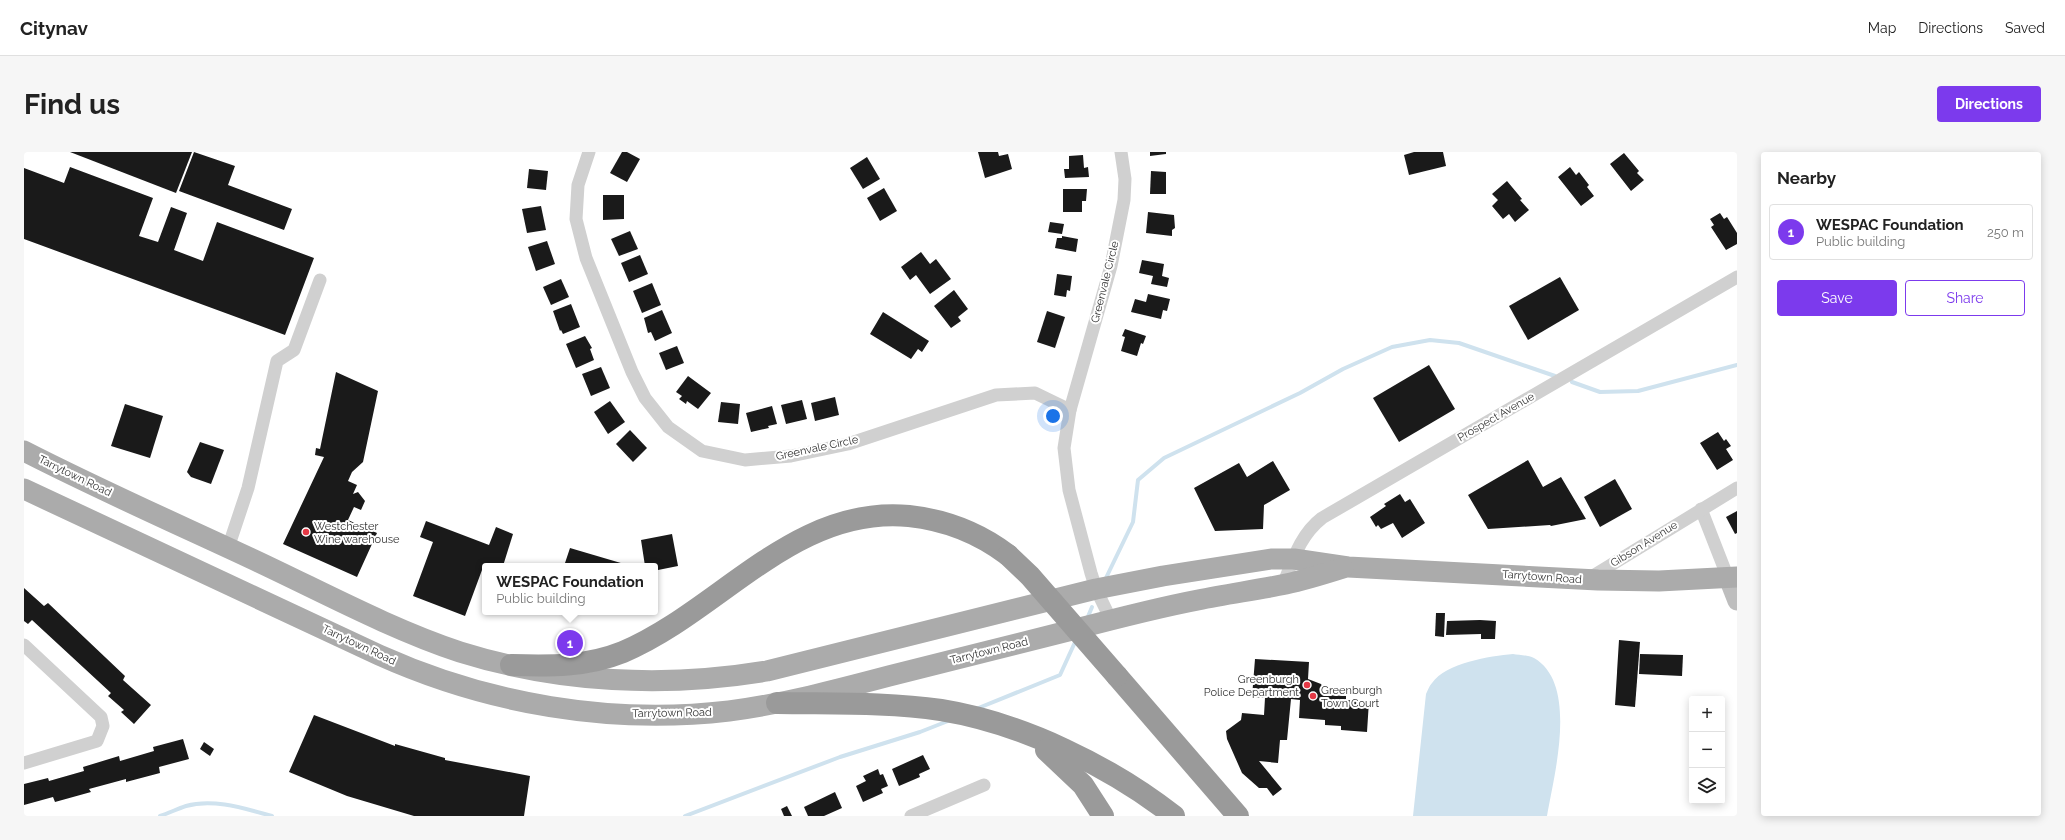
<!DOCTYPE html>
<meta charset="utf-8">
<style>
body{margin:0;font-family:Raleway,sans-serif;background:#f6f6f6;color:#222}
.controls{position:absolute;right:12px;bottom:12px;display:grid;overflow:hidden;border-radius:4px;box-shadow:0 2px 10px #0003}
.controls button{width:36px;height:36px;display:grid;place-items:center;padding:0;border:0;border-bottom:1px solid #e0e0e0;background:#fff;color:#222;font:20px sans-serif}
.you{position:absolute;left:1029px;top:264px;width:14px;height:14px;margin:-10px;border:3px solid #fff;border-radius:50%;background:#1a73e8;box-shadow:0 0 0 6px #1a73e833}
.badge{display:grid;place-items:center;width:26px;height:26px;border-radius:50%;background:#7c3aed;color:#fff;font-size:13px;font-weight:700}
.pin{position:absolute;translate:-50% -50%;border:2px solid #fff;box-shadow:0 1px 4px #0006}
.popup{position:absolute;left:458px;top:411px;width:176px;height:52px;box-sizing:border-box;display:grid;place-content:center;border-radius:4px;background:#fff;filter:drop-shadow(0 1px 3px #0005);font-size:13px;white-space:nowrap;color:#767676}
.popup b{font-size:15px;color:#222}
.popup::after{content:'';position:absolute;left:50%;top:100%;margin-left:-8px;border:8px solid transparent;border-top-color:#fff}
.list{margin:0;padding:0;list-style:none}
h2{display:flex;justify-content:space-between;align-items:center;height:52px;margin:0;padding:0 16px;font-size:17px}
h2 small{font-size:13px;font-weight:400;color:#767676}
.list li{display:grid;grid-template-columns:26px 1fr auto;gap:12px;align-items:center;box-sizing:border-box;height:56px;margin:0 8px 8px;padding:0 8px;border:1px solid #e0e0e0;border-radius:4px}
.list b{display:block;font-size:15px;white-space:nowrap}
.list p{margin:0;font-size:13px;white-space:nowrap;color:#767676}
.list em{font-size:13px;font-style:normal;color:#767676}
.actions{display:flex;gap:8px;padding:12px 16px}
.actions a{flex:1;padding:9px 0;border:1px solid #7c3aed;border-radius:4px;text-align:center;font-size:14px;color:#7c3aed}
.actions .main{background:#7c3aed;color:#fff}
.icon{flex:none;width:22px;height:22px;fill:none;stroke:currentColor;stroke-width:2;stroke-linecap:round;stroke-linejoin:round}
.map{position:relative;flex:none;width:1713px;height:664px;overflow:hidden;border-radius:4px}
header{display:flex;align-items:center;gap:24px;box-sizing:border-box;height:56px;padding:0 20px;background:#fff;border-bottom:1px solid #e0e0e0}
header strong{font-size:19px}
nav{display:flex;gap:22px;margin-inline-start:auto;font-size:14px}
.intro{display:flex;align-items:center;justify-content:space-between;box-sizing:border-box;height:96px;padding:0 24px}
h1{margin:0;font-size:28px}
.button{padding:10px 18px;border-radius:4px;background:#7c3aed;color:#fff;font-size:14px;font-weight:700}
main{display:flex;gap:24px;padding:0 24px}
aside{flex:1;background:#fff;border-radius:4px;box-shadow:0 2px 10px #0003}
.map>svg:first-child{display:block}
.water{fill:#cfe2ee}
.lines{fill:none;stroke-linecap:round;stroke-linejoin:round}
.stream{stroke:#cfe2ee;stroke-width:4}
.building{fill:#1a1a1a}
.minor{stroke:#d0d0d0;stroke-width:13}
.secondary{stroke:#bdbdbd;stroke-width:19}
.primary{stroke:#ababab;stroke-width:21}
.motorway{stroke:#9a9a9a;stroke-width:22}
.motorway-bridge{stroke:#9a9a9a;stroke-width:22}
.poi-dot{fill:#e63946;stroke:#fff;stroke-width:1.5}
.labels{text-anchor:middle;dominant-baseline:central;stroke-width:4;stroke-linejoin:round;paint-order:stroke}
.street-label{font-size:11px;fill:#333;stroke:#fff}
.poi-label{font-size:11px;fill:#333;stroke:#fff;text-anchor:start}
</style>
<header>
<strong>Citynav</strong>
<nav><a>Map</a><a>Directions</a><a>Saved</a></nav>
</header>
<div class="intro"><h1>Find us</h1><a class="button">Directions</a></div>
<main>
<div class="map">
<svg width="1713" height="664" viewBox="0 0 1713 664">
<rect width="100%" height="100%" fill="#fff"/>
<path class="water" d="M1489,502C1495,503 1504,503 1510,506C1555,532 1530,623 1523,664H1389L1402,542C1404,538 1405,534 1408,531C1422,511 1466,504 1489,502Z"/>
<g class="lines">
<g class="stream">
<path d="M1548,230L1576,240L1614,239L1713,213"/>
<path d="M1081,428L1109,370L1114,328L1140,306L1276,241L1319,217L1368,195L1406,188L1435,191L1531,224"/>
<path d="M1063,467L1068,455"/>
<path d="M952,557L1036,523L1052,488"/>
<path d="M136,664C145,661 153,657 162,654C190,646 222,657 248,664"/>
<path d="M661,664L816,605L896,580L924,569"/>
</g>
</g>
<g class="building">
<path d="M46,0H168L152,41Z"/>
<path d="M170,0L211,14L204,33L268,57L260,78L155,39Z"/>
<path d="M598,0H603L616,7L603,30L586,21Z"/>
<path d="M954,0H974L975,4L984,2L988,17L961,26Z"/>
<path d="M1126,0H1142V2L1126,4Z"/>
<path d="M1390,0H1419L1422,14L1385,23L1380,3Z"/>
<path d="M1600,1L1615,19L1613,21L1620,28L1607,39L1586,12Z"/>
<path d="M1059,3L1060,16L1064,15L1065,25L1041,26L1040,17H1045V4Z"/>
<path d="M843,5L856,27L839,37L826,16Z"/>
<path d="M46,15L129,46L115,84L134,90L147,55L163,61L150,98L179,109L193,70L290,106L261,183L0,87V16L40,31Z"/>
<path d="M1546,15L1552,23L1555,20L1565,33L1563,35L1570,44L1557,54L1534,25Z"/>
<path d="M505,17L524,19L522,38L503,36Z"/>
<path d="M1127,19L1142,20V42H1126Z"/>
<path d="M1483,29L1498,47L1496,48L1505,58L1491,70L1485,62L1479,67L1468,54L1474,48L1468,42Z"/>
<path d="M860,36L873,59L856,69L843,46Z"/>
<path d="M1039,37H1063L1062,49H1058V60H1039Z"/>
<path d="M579,43H600V67L579,68Z"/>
<path d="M517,54L522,78L503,81L498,57Z"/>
<path d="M1124,60L1150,63L1151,76L1148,78V84L1122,81Z"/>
<path d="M1696,61L1700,67L1703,65L1713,81V92L1702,98L1687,75L1690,73L1686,67Z"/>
<path d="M1026,70L1040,72L1038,82L1024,80Z"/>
<path d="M606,79L614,97L595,104L587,87Z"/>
<path d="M1038,84L1054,87L1052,100L1031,96L1033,86H1038Z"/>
<path d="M523,89L531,112L512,119L504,95Z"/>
<path d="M897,100L906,112L912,107L927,127L906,142L892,123L886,128L877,115Z"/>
<path d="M616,103L624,122L605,130L597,111Z"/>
<path d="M1118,108L1140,112L1138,124L1145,126L1143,135L1127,132L1129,124L1115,121Z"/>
<path d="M1033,122L1048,124L1046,139L1043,138L1042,145L1030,143Z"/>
<path d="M1536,125L1555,158L1504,188L1485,154Z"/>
<path d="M537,127L545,145L527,153L519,135Z"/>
<path d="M628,131L637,153L618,161L609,139Z"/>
<path d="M930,138L944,157L934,165L937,169L927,176L910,154Z"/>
<path d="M1124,142L1146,147L1143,159L1139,158L1137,167L1107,160L1111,147L1122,150Z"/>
<path d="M547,152L556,175L539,182L537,178L536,179L529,159Z"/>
<path d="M638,158L648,181L631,189L627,180L624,181L620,166Z"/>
<path d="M1023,159L1041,165L1031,196L1013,190Z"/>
<path d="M859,160L905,189L898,200L894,197L887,207L846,182Z"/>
<path d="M1101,177L1122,184L1119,192L1117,191L1113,204L1097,199L1101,185L1098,184Z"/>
<path d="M561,184L568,196L566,197L570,208L552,216L542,192Z"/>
<path d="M653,194L660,211L642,218L635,201Z"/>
<path d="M1405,213L1431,257L1375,290L1349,246Z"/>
<path d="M577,215L586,236L567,244L558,222Z"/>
<path d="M312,220L354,239L339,310L328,320L324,329L333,333L329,342L334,340L341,349L337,358L330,355L324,368L353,381L333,425L259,392L300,305L291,303L292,296L296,297Z"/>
<path d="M664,224L687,241L674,257L663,249L662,252L655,247L658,244L652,240Z"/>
<path d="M811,245L815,263L791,269L787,251Z"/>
<path d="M778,248L783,267L762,272L757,253Z"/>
<path d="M586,249L601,270L584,282L570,260Z"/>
<path d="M697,250L716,252L714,272L694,270Z"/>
<path d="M101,252L139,264L126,306L87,294Z"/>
<path d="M748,254L753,272L744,274L745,276L727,280L722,261Z"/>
<path d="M606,278L623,296L609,310L592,292Z"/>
<path d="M1694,280L1700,289L1702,287L1707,294L1702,297L1709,308L1693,318L1676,291Z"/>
<path d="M176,290L200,298L187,332L167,325L163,320Z"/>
<path d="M1504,308L1519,335L1537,325L1562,367L1527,374L1526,373L1464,377L1444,343Z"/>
<path d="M1249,309L1266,338L1240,353L1239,377L1191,379L1170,336L1215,311L1223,325Z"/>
<path d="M1591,327L1608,357L1576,375L1560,345Z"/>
<path d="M1376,342L1381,350L1386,347L1401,371L1378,386L1369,371L1357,377L1354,373L1352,375L1346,365L1362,354L1360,352Z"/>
<path d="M1713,359V381L1711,382L1702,365Z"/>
<path d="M402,369L465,393L472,375L489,382L479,414H461V420L458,418L441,464L389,444L409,390L396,385Z"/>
<path d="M648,382L654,414L634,418L631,428V414H621L617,388Z"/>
<path d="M546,396L607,414H540Z"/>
<path d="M0,436L20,454L24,451L101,524L99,528L127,553L110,572L97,560L100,558L84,544L87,541L8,468L4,472L0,469Z"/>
<path d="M1412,461H1421L1420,485L1411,484Z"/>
<path d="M1456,468L1472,469L1471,487H1457V482L1422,483L1423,469Z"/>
<path d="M1595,488L1616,490L1611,555L1591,553Z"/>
<path d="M1616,502L1659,503L1658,524L1615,522Z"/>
<path d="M1231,507L1285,510L1284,527L1297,532L1303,543L1322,544V548L1345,549L1343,580L1317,578V574L1301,573V568L1275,566L1276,548L1267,547L1263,588H1256L1254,611L1235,609L1258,637L1249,644L1243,636H1235L1218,621L1203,587L1202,579L1217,568L1218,561L1240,563L1241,546L1228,545Z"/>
<path d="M290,563L371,594V592L421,606V608L506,624L500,664H390L323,644L265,620Z"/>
<path d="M159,587L165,607L135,615L136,621L102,630V627L65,637L67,640L31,650L29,645L0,653V632L24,626L25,629L60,619L59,615L95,604L96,609L130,599L129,595Z"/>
<path d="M180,590L190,597L186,604L176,597Z"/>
<path d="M899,603L906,617L895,622L896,625L875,634L868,617Z"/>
<path d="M854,617L856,623L859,622L864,634L857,637L859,641L839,650L832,634L842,629L839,624Z"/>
<path d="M811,640L818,656L800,664H784L780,655Z"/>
<path d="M763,654L768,664H760L757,657Z"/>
</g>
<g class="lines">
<g class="minor">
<path d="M565,0L554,33L552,67L562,106L608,220L621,246L644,275L678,299L721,308L767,304L824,292L972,243L1011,241L1046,258"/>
<path d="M1677,357L1704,426"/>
<path d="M204,396L224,336L253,209L270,198L296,128"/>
<path d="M1564,427L1713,336"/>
<path d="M1259,433C1269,408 1276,383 1298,366L1713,125"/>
<path d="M1087,468L1072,437L1067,421L1045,338L1040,296L1046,258L1087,114L1100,48L1101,27L1097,0"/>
<path d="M0,493L77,565L79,574L73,589L0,611"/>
<path d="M887,664L960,633"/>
</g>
<path class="secondary" d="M1704,426L1713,449"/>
<g class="primary">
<path d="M0,299C74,337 151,371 226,406C295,438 364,476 436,500C535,531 641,536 743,519L1072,437L1139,424L1247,407H1270L1324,415L1574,428L1635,429L1713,425"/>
<path d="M0,337L355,503C464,552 586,573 705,559C759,552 812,538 865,524C926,509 987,493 1048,478C1090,467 1132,456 1174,448C1203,442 1233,438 1262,432C1281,428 1300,422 1319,416"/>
</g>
<g class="motorway">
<path d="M487,513C526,514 562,515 599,500C696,459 770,353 885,364C922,368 955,381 984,403"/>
<path d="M1093,524L1214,664"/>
<path d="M753,551C808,552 863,550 917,558C998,571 1086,614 1150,664"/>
<path d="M1022,598L1059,633L1079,664"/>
</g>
<path class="motorway-bridge" d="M984,403L1006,424L1093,524"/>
</g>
<g class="poi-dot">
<circle cx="282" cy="380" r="4"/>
<circle cx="1283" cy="533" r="4"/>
<circle cx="1289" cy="544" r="4"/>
</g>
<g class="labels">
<g class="street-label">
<text transform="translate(1081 130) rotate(-76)">Greenvale Circle</text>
<text transform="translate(1472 265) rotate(-30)">Prospect Avenue</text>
<text transform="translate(793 296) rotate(-12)">Greenvale Circle</text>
<text transform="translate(51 324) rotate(26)">Tarrytown Road</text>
<text transform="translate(1620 392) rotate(-32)">Gibson Avenue</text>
<text transform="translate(1518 425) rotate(4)">Tarrytown Road</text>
<text transform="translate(335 493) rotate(25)">Tarrytown Road</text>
<text transform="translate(965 499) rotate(-14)">Tarrytown Road</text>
<text transform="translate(648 561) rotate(-1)">Tarrytown Road</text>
</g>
<g class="poi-label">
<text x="290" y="374">Westchester<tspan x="290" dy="13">Wine warehouse</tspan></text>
<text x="1275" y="527" text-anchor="end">Greenburgh<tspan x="1275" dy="13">Police Department</tspan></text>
<text x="1297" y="538">Greenburgh<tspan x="1297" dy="13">Town Court</tspan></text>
</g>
</g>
</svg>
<div class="controls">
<button>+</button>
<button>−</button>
<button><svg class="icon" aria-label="layers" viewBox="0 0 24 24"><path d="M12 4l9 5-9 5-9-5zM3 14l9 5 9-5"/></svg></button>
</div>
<div class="you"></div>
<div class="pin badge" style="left:546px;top:491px">1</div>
<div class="popup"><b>WESPAC Foundation</b>Public building</div>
</div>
<aside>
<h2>Nearby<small></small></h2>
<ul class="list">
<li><span class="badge">1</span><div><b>WESPAC Foundation</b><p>Public building</p></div><em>250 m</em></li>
</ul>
<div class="actions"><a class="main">Save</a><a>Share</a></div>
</aside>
</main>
